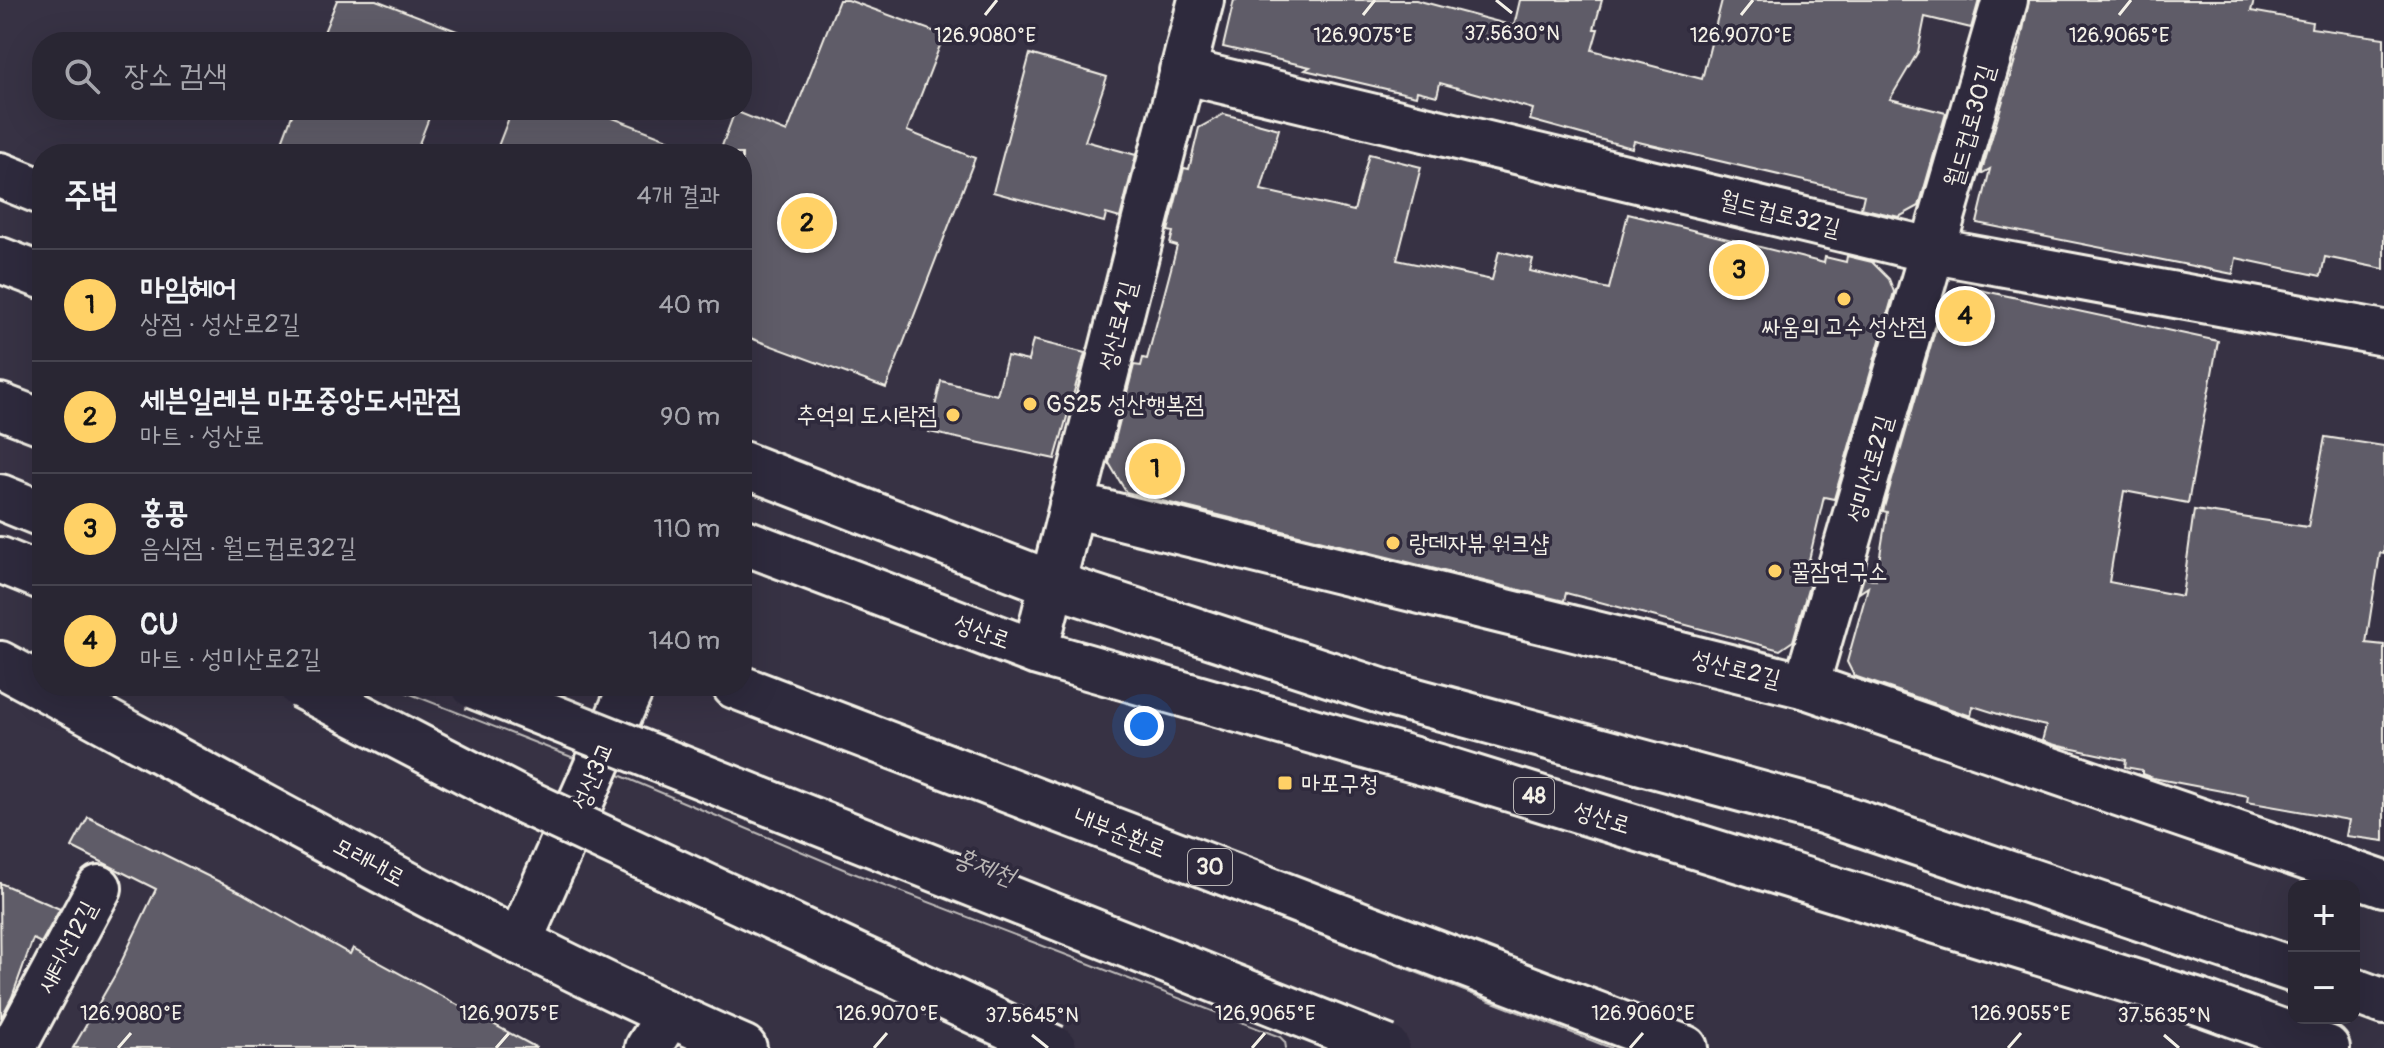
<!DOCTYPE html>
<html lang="ko">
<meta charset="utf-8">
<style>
body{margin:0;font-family:Pangolin,"Poor Story",sans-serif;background:#312e3b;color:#f1f3f6}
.controls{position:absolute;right:24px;bottom:24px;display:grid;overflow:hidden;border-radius:16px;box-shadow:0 8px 32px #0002}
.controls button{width:72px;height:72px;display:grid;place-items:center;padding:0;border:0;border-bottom:2px solid #45434e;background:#292633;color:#f1f3f6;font:40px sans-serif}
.you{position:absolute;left:1144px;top:726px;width:28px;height:28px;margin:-20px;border:6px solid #fff;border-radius:50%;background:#1a73e8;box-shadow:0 0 0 12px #1a73e833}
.badge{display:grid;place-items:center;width:52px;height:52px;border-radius:50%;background:#ffd166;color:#111;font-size:26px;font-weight:700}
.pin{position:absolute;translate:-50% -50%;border:4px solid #fff;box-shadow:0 2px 8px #0006}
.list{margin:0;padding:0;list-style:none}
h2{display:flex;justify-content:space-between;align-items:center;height:104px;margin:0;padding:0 32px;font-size:34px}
h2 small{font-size:26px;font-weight:400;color:#a5a5ac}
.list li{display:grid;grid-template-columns:52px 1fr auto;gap:24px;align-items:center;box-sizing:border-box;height:112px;padding:0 32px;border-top:2px solid #45434e}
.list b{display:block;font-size:30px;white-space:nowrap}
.list p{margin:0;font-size:26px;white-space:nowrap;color:#a5a5ac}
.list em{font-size:26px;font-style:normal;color:#a5a5ac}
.icon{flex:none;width:44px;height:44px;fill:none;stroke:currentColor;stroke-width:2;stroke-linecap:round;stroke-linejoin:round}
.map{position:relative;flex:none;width:2384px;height:1048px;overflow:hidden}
.search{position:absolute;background:#292633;box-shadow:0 8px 32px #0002;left:32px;top:32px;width:720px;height:88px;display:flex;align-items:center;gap:20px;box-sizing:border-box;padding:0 28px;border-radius:32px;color:#a5a5ac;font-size:30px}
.panel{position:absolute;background:#292633;box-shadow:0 8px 32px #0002;left:32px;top:144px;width:720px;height:552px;border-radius:32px}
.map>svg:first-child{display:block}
.pier{fill:#373244}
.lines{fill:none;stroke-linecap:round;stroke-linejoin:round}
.shore{stroke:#c0bdbb;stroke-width:2}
.building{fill:#5f5c67;stroke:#f4f1e8;stroke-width:2}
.minor-casing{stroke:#f4f1e8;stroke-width:50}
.major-casing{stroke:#f4f1e8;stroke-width:50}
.highway-casing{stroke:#f4f1e8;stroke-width:50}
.minor{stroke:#2f2a3d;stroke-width:44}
.major{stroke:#2f2a3d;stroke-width:44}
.highway{stroke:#2f2a3d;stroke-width:44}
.highway-bridge-casing{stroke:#f4f1e8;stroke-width:50;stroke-linecap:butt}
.highway-bridge{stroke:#2f2a3d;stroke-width:44}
.ticks{fill:none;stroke:#f4f1e8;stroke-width:3}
.poi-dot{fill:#ffd166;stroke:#2f2a3d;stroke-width:3}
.labels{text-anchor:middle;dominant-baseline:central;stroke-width:7;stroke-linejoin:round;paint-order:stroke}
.shield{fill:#2f2a3d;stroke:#b9b5b5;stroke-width:2}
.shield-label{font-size:22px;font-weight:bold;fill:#f4f1e8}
.street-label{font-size:24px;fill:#f4f1e8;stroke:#2f2a3d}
.poi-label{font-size:24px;fill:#f4f1e8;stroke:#2f2a3d;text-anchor:start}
.water-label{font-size:26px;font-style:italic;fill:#bab6b5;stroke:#2f2a3d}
.ticks-label{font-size:20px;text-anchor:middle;fill:#f4f1e8;stroke:#2f2a3d;stroke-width:7;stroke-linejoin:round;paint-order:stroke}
</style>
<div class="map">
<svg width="2384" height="1048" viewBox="0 0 2384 1048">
<rect width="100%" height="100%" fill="#373244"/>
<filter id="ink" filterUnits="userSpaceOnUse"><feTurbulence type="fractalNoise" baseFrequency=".0125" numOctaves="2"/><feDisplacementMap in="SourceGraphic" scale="16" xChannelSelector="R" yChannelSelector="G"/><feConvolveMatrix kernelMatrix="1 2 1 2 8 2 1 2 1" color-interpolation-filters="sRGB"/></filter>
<g filter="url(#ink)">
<g class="pier">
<path d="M0,380L42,396V563L0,547Z"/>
<path d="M405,686H742L1698,1048H1350Z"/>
</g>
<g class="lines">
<g class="shore">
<path d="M390,686L574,758"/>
<path d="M619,775L848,871L1280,1037L1285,1042L1286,1048"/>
<path d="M1204,890L1611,1048"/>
</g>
</g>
<g class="building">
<path d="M337,0H376L478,39L477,42H320Z"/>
<path d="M839,0H848L944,35L907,131L975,158L886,388L742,335V154H719L735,111L787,132Z"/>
<path d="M1234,0H1416L1514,26L1520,0H1602L1594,29H1598L1592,50L1702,79L1722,0H1979L1971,28L1925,17L1918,52L1890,99L1946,113L1919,206L1899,217L1861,208L1864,195L1634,141L1632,148L1530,120L1533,109L1440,83L1437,96L1417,91L1416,96L1305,70L1310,67L1223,47Z"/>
<path d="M2029,0H2254L2251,11L2312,22L2311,28L2384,38V269L2325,257L2321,276L2236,258L2233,274L1977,223L1990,169L1981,174L2021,40Z"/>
<path d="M1030,54L1107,77L1085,141L1136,155L1120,218L1106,214L1104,222L993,192Z"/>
<path d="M294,110H432L415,154H316L282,142Z"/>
<path d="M512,110H592L699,151L698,154H495Z"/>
<path d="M1224,114L1279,129L1261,190L1354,211L1369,154L1421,167L1397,260L1492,280L1499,251L1533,259L1530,271L1609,289L1628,214L1824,263L1825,257L1846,262L1847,256L1872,262L1889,279L1894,292L1834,499L1824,497L1808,564L1815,565L1793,641L1780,650L1566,593L1564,601L1126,492L1109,463L1134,365L1141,366L1143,358L1147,359L1177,246L1170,244L1173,232L1168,231L1184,168L1189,169L1199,128Z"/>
<path d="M1966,287L2218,341L2188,503L2124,491L2109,582L2182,596L2194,510L2308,527L2325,437L2384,446V554L2380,553L2366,643L2384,645V841L2346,836L2349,820L2247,802L2248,796L2153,778L2142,774V770L2125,767L2126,760L2059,746L2042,741L2046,726L2011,718L1973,706L1971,716L1854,676L1847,662L1868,587L1859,593L1864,577L1876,580L1887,512L1883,511L1943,303Z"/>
<path d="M1033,340L1085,353L1055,459L929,432L941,381L997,395L1007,356L1028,361Z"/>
<path d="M88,817L240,892L350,954L353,948L537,1048H73L115,975L156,889L72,847Z"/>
<path d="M0,883L60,909L41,943L33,939L12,997L1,1018Z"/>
</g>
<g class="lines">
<defs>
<g id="minor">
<path d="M1182,71L1934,251L2384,333"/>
<path d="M1072,505L1806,686L2384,884"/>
<path d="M1035,652L1201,0"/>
<path d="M1806,686L2005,0"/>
<path d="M519,942L632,686"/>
<path d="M13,1048L99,888"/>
<path d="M648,1048L669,1015"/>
</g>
<g id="major">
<path d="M0,175L42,192"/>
<path d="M0,260L42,276"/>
<path d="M742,464L1053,584L1390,694L1823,811L2294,970"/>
<path d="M742,541L1035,652L1439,767L2202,1003L2327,1048"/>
<path d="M0,664C246,796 488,936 744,1048"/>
<path d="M2354,991L2384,1002"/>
</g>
<g id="highway">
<path d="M0,406L42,422"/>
<path d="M0,497L42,514"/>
<path d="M0,560L42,577"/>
<path d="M735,686L1685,1048"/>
</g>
</defs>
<use href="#minor" class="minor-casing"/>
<use href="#major" class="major-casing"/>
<use href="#highway" class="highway-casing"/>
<use href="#minor" class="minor"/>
<use href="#major" class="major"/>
<use href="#highway" class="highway"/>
<defs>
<g id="highway-bridge">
<path d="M301,686L519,799L1054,1048"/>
<path d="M474,686L1387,1048"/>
</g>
</defs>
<use href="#highway-bridge" class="highway-bridge-casing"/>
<use href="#highway-bridge" class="highway-bridge"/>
</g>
</g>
<path class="ticks" d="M1496,0L1512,13M985,15L997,0M1363,15L1375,0M1741,15L1753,0M2119,15L2131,0M1032,1035L1048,1048M2164,1035L2179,1048M118,1048L131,1033M496,1048L509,1033M874,1048L887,1033M1252,1048L1265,1033M1630,1048L1643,1033M2008,1048L2021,1033"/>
<g class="poi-dot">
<circle cx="1844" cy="299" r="8"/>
<circle cx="1030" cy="404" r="8"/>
<circle cx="953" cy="415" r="8"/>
<circle cx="1393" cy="543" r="8"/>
<circle cx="1775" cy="571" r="8"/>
<rect x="1277" y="775" width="16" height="16" rx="4"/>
</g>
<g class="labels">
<g class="shield">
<rect x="1514" y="778" width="40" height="36" rx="6"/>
<rect x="1188" y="849" width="44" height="36" rx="6"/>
</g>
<g class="shield-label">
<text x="1534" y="796">48</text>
<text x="1210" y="867">30</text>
</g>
<g class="street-label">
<text transform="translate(1970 126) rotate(-74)">월드컵로30길</text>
<text transform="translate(1780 214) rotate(14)">월드컵로32길</text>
<text transform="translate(1118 326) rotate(-76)">성산로4길</text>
<text transform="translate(1870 469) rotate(-74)">성미산로2길</text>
<text transform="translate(982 632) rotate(20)">성산로</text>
<text transform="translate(1736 669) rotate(14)">성산로2길</text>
<text transform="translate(593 776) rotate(-67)">성산3교</text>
<text transform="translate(1602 818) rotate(17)">성산로</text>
<text transform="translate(1120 833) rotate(21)">내부순환로</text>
<text transform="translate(369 862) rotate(28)">모래내로</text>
<text transform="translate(67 947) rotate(-62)">새터산12길</text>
</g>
<g class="poi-label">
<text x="1844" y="326" text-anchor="middle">싸움의 고수 성산점</text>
<text x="1046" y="404">GS25 성산행복점</text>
<text x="937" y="415" text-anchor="end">추억의 도시락점</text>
<text x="1409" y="543">랑데자뷰 워크샵</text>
<text x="1791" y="571">꿀잠연구소</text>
<text x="1301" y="783">마포구청</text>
</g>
<g class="water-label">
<text transform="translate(984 867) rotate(21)">홍제천</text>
</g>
</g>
<g class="ticks-label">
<text x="1512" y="40">37.5630°N</text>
<text x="985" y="42">126.9080°E</text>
<text x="1363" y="42">126.9075°E</text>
<text x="1741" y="42">126.9070°E</text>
<text x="2119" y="42">126.9065°E</text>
<text x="131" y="1020">126.9080°E</text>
<text x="509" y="1020">126.9075°E</text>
<text x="887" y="1020">126.9070°E</text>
<text x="1265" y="1020">126.9065°E</text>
<text x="1643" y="1020">126.9060°E</text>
<text x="2021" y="1020">126.9055°E</text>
<text x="1032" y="1022">37.5645°N</text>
<text x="2164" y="1022">37.5635°N</text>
</g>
</svg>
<div class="controls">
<button>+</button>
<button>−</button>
</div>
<div class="you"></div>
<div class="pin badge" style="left:1155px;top:469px">1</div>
<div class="pin badge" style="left:807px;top:223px">2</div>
<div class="pin badge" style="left:1739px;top:270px">3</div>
<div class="pin badge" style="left:1965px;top:316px">4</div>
<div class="search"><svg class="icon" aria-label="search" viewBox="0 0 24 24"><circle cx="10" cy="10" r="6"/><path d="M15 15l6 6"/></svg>장소 검색</div>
<section class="panel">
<h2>주변<small>4개 결과</small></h2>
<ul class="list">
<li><span class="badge">1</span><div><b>마임헤어</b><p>상점 · 성산로2길</p></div><em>40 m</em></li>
<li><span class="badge">2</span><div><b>세븐일레븐 마포중앙도서관점</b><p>마트 · 성산로</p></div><em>90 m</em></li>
<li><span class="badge">3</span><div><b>홍콩</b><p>음식점 · 월드컵로32길</p></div><em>110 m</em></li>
<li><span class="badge">4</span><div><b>CU</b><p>마트 · 성미산로2길</p></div><em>140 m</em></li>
</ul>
</section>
</div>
